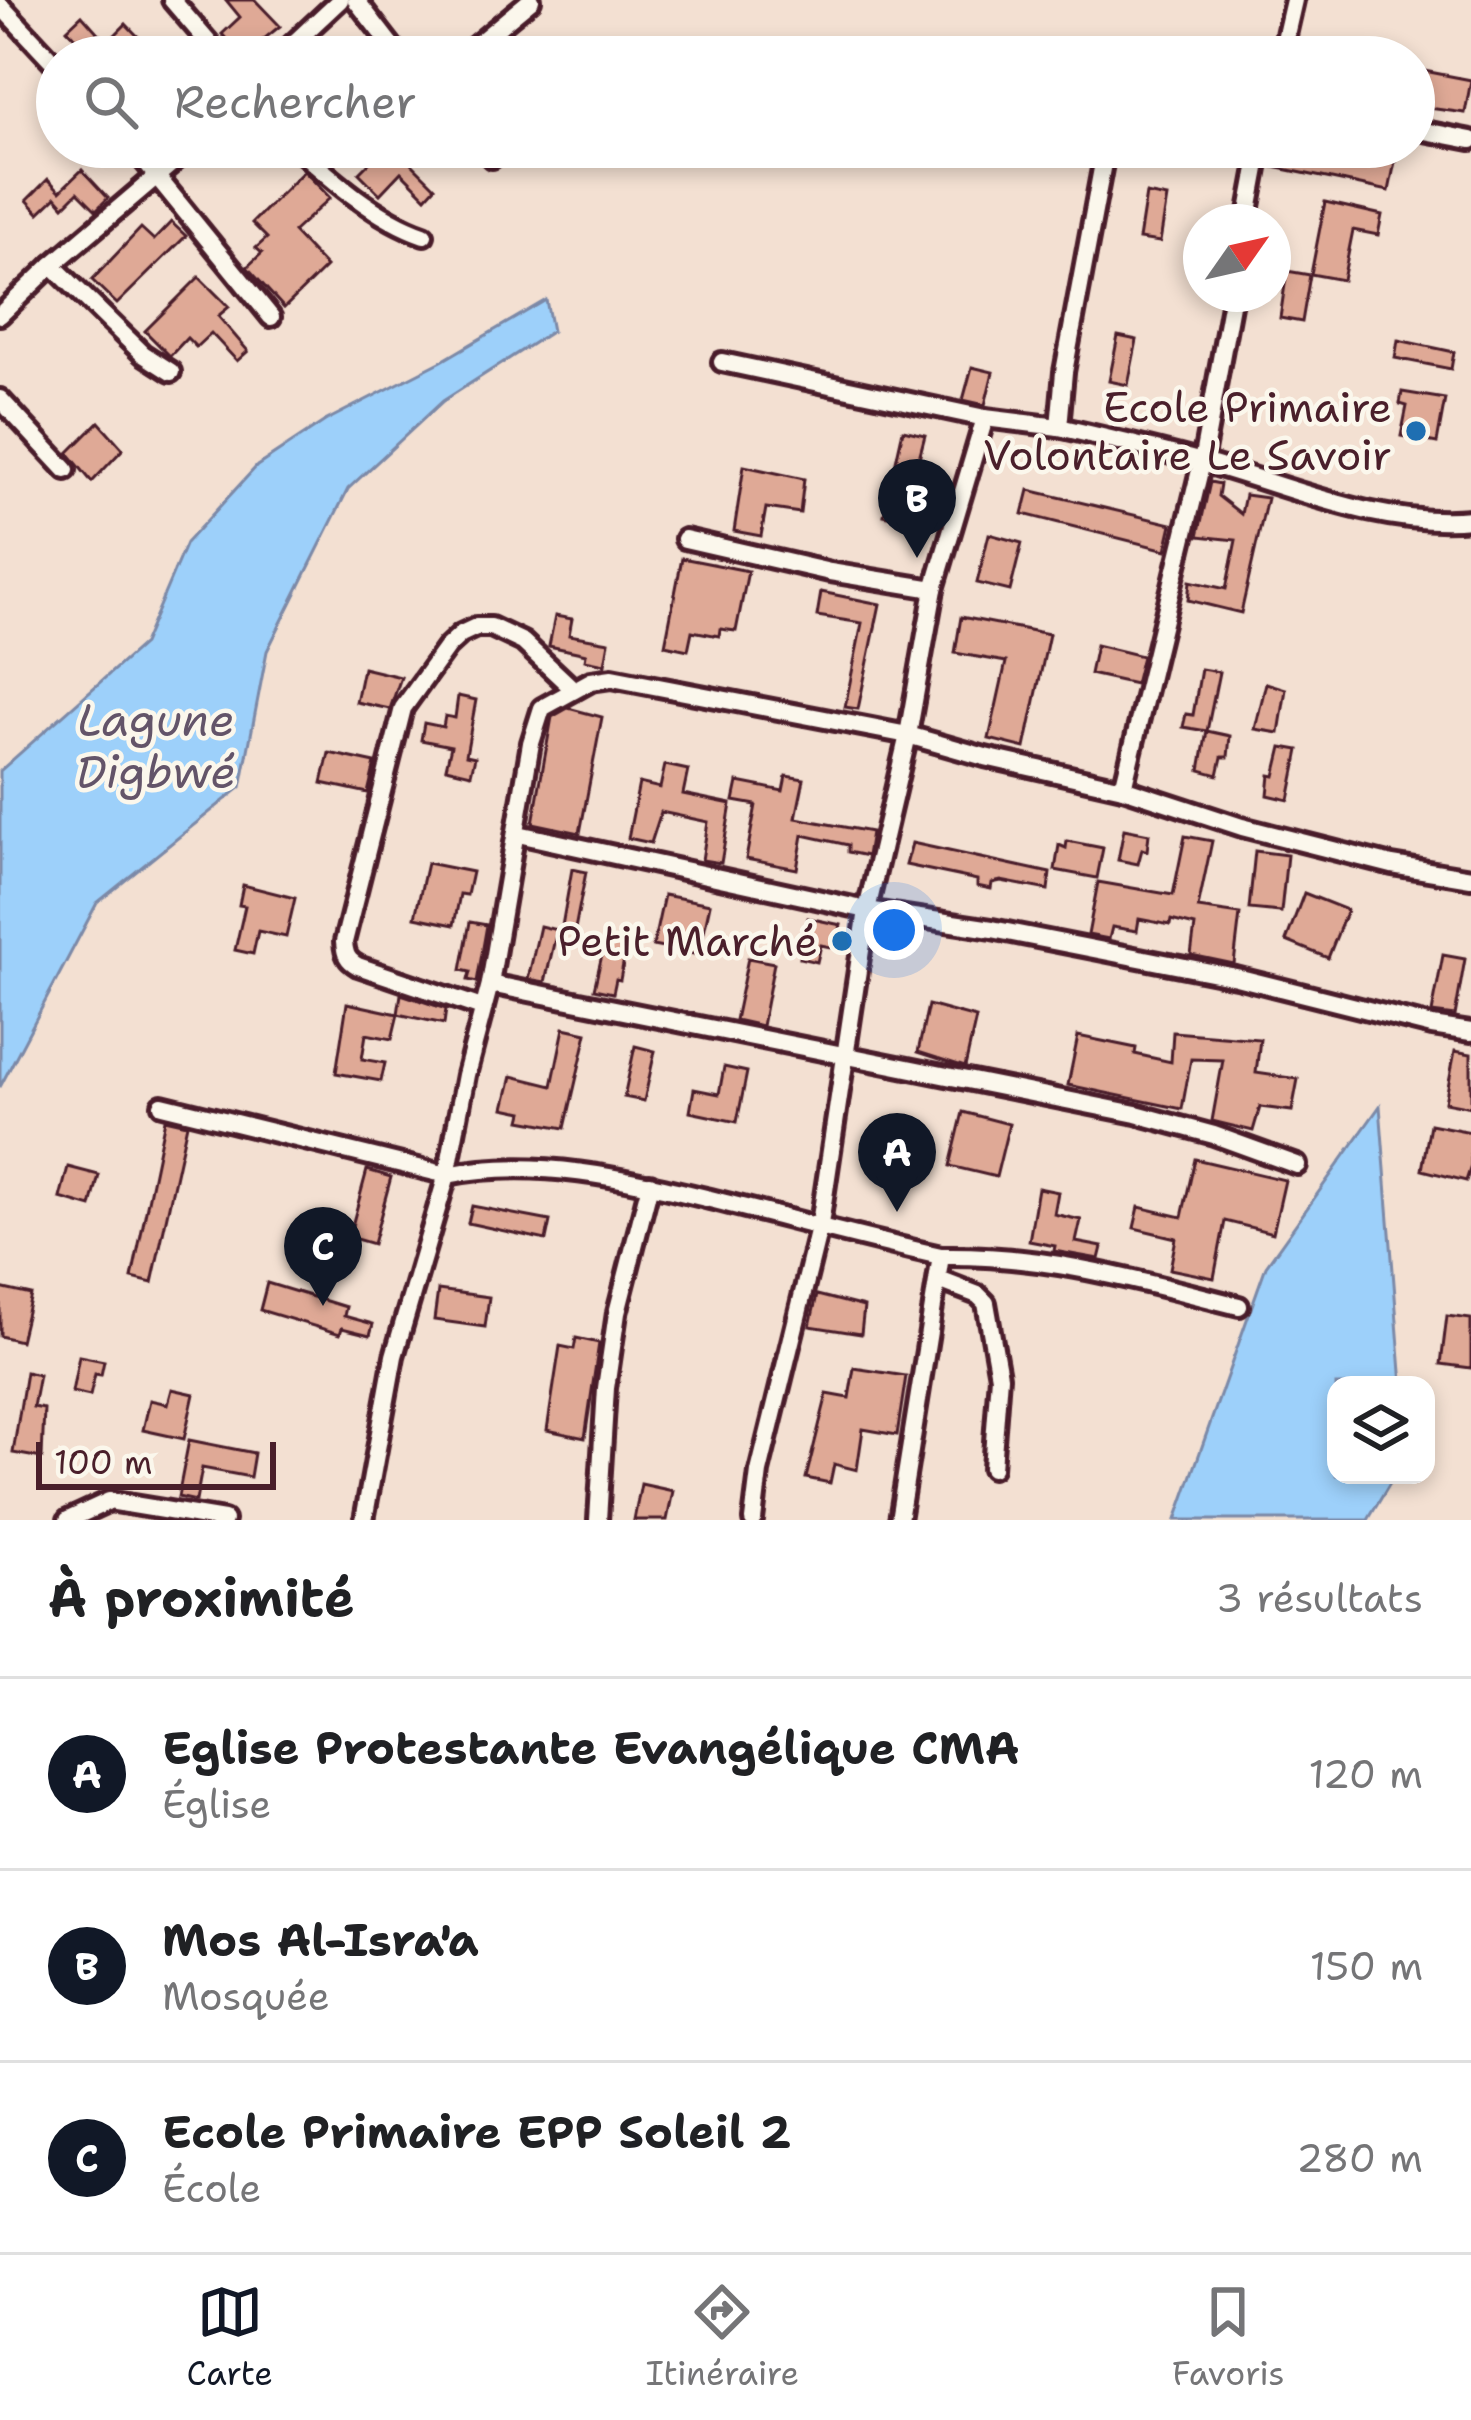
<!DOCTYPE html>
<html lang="fr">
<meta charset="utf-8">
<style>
body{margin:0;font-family:"Shantell Sans",sans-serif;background:#f2f2f2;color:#202124}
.controls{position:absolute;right:36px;bottom:36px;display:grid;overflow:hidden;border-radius:24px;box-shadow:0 6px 18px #0003}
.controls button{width:108px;height:108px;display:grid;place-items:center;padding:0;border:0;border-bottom:3px solid #e0e0e0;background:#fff;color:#202124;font:60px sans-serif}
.compass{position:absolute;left:1183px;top:204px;width:108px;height:108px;border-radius:50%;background:#fff;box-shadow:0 6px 18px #0003;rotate:56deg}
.scale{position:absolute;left:36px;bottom:30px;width:240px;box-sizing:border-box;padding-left:12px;border:6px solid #4a1f2b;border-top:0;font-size:33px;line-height:42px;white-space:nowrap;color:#4a1f2b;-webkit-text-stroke:9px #fbf7ec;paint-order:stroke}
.you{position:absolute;left:894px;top:930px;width:42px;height:42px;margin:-30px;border:9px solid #fff;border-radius:50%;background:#1a73e8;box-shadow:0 0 0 18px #1a73e833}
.badge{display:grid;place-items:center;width:78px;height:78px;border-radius:50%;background:#111827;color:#fff;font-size:39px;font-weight:700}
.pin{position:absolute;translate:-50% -99px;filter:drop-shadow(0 3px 6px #0008)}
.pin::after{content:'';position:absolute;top:63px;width:42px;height:36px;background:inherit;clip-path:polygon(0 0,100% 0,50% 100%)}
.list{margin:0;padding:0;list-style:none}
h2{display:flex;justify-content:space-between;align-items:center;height:156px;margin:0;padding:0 48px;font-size:51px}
h2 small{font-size:39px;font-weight:400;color:#757577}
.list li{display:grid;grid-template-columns:78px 1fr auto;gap:36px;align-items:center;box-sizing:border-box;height:192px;padding:0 48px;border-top:3px solid #e0e0e0}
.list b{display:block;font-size:45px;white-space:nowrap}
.list p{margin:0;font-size:39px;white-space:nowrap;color:#757577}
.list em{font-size:39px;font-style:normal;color:#757577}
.icon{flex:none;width:66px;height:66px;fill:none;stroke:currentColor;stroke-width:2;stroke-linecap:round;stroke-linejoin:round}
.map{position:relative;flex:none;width:1471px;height:1520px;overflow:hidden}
.search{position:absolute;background:#fff;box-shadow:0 6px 18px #0003;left:36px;right:36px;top:36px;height:132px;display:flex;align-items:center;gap:30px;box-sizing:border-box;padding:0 42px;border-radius:66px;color:#757577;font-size:45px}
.sheet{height:732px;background:#fff}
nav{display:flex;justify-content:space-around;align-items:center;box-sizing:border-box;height:168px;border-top:3px solid #e0e0e0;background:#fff;font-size:33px;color:#757577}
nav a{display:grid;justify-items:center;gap:6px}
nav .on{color:#111827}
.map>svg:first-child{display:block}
.water{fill:#9dd0fa;stroke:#7c89a7;stroke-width:3}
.building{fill:#dfa996;stroke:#4a1f2b;stroke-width:3}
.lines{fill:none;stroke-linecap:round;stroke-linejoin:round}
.minor-casing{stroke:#4a1f2b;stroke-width:26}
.minor{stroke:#fbf7ec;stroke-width:16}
.poi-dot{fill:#1f6fb2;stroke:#fbf7ec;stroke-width:4.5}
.labels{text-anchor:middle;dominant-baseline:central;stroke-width:9;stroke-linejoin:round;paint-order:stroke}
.poi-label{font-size:42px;fill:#4a1f2b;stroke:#fbf7ec;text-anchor:end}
.water-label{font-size:45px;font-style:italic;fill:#635469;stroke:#fbf7ec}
</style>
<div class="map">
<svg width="1471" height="1520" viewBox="0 0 1471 1520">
<rect width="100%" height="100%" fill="#f3e0d2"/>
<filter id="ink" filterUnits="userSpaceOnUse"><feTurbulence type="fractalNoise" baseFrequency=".00833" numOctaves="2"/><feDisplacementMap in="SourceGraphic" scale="24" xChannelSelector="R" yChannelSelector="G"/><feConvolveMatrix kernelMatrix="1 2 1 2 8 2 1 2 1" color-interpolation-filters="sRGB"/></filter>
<g filter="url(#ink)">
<g class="water">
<path d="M546,300L552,331L443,401L348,489L267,651L241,787L97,903L0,1087V771L143,644L186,543L257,466L325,421L442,361Z"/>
<path d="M1380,1106L1402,1385H1336V1475H1395L1368,1520H1176L1266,1266Z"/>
</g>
<g class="building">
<path d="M226,0H255L280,26L242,57L222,34L240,17Z"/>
<path d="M82,15L106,42L91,55L67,29Z"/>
<path d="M126,24L150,49L142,57H124L109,41Z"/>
<path d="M1414,69L1471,80L1465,113L1414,106Z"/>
<path d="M385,147H395L435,187L426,197L401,172L380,194L359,173Z"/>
<path d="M1278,147H1398L1389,191L1274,167Z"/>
<path d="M82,170L108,198L96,210L78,192L64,206L56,197L39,213L27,200L48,179L60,191Z"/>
<path d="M304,171L330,198L293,232L326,267L284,308L247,267L262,253L256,248L267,238L252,223Z"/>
<path d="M1146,194L1167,198L1160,242L1139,239Z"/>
<path d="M1325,202L1382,215L1378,235L1353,230L1343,280L1311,274Z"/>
<path d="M171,222L186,236L117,304L92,280L141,228L154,240Z"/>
<path d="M1287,271L1310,275L1302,322L1280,318Z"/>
<path d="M199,277L229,307L218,316L248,351L237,361L211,333L196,347L187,338L170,356L145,331Z"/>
<path d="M1118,336L1137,340L1128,385L1109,381Z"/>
<path d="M1398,340L1454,352L1451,369L1395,358Z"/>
<path d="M972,367L993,372L985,405L963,400Z"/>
<path d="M1402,392L1445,399L1437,443L1401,436L1407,406L1400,404Z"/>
<path d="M99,422L123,449L92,482L68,453Z"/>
<path d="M903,430L925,435L903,519L884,515Z"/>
<path d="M744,466L804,479L800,513L766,508L761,536L734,531Z"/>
<path d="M1210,482L1220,484L1218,496L1241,514L1245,495L1267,498L1241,613L1188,600L1190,581L1226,589L1236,540L1198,536Z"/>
<path d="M1029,490L1172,524L1166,550L1023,514Z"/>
<path d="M989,534L1022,543L1010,591L977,583Z"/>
<path d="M682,558L748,571L736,631L720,629L719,636L692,631L688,650L665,645Z"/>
<path d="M821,592L880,604L858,709L845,707L862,623L817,616Z"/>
<path d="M555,616L572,619L569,635L609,642L605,664L585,660L586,654L549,646Z"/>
<path d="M961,617L1049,634L1025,748L989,739L1006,662L955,653Z"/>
<path d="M1096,645L1142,656L1135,684L1090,674Z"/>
<path d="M363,668L401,677L390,709L356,702Z"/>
<path d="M1201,669L1219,672L1207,731L1183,727L1186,714L1193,715Z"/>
<path d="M1266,683L1286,689L1279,733L1255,729Z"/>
<path d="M458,696L476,700L466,755L475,757L471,774L446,768L451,746L421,740L424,723L443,727L445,716L455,718Z"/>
<path d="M568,708L602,717L580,833L533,823L552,717Z"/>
<path d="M1207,731L1230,736L1228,757H1222L1218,775L1200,770Z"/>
<path d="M1282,747L1299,750L1289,800L1268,795L1270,775L1275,776Z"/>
<path d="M329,753L375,763L368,793L322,783Z"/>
<path d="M665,765L688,770L683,794L731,804L721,863L702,860L708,822L661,812L651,843L628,838L639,783L660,788Z"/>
<path d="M786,776L804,779L796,818L871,832L867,856L848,852V845L803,835L797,869L746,859L756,805L734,801L738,782L783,791Z"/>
<path d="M1124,829L1149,834L1147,851L1142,849L1138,864L1118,860Z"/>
<path d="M1185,836L1212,841L1198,908L1240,914L1234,964L1191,955L1195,926L1171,920L1170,925L1139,919L1137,931L1112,927L1109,939L1088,935L1098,882L1173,895Z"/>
<path d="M1067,841L1103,848L1097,878L1055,870L1059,845L1066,848Z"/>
<path d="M912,843L1050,873L1048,890L1001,881L992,883L991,889L977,886V880L906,865Z"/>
<path d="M1255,851L1287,855L1281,912L1249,909Z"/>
<path d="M427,863L472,872L467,895L460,894L454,925L415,917Z"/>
<path d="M572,869L586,872L575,929L562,926Z"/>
<path d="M243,885L295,898L286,937L258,931L253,954L235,950L245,906L239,905Z"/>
<path d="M1304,893L1347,910L1328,958L1286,941Z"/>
<path d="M664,895L710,904L699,955L653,946Z"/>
<path d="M808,918L841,925L839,933L848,935L845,950L821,945L817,962L800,958Z"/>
<path d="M470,922L487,925L477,982L468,980L470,972L461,970Z"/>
<path d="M540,926L557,930L545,982L528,979Z"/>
<path d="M606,938L627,943L620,980L616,979L613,993L594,989Z"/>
<path d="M1443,955L1465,959L1455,1016L1432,1013Z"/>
<path d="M748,958L774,963L762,1026L735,1020Z"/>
<path d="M401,994L446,1009L444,1024L398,1014Z"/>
<path d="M347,1003L398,1014L392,1039L366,1034L362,1059L385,1063L381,1081L336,1073Z"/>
<path d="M928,1005L976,1018L965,1067L918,1052Z"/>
<path d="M564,1028L587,1033L565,1128L521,1120L523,1112L504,1108L512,1076L552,1086Z"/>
<path d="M1173,1032L1260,1039L1256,1073L1298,1079L1292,1111L1260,1107L1253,1131L1212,1121L1223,1060L1191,1059L1182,1109L1068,1085L1078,1036L1136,1048L1135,1054L1171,1062Z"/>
<path d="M635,1046L655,1051L644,1101L624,1097Z"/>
<path d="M1455,1051L1471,1054V1107L1445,1102Z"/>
<path d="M724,1067L747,1072L737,1122L690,1112L694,1089L719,1094Z"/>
<path d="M963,1112L1009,1124L996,1177L950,1166Z"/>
<path d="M165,1119L187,1124L152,1283L132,1278Z"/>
<path d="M1430,1124L1471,1132V1166L1466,1181L1422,1170Z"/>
<path d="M1195,1159L1285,1180L1273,1233L1225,1221L1214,1278L1170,1269L1176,1238L1134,1228L1139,1207L1182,1217Z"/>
<path d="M68,1167L99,1175L91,1207L60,1198Z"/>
<path d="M367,1170L391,1177L373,1244L349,1237Z"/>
<path d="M1038,1188L1058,1192L1054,1214L1081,1220L1076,1242L1102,1247L1099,1259L1054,1251L1055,1246L1029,1241Z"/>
<path d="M472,1206L550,1221L546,1240L468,1223Z"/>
<path d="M267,1283L346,1307L344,1316L373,1324L370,1335L342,1328L340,1334L260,1310Z"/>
<path d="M0,1288L31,1295L20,1341L0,1336Z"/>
<path d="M438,1290L489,1297L485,1327L434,1320Z"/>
<path d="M817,1295L864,1307L861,1334L810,1326Z"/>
<path d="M1447,1316L1471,1319V1368L1441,1364Z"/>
<path d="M576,1338L599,1343L585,1438L547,1430L560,1346L574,1349Z"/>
<path d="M79,1356L104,1361L101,1375L95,1374L90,1396L72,1392Z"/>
<path d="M854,1368L906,1376L897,1435L863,1429L857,1470L834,1464L830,1483L806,1478L827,1394L849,1398Z"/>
<path d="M26,1372L39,1375L33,1407L44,1409L42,1458L13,1453Z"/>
<path d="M172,1389L194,1394L184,1439L143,1430L150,1400L168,1404Z"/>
<path d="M189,1440L254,1453L250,1477L202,1468L196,1501L178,1497Z"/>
<path d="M641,1484L673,1491L667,1520H634Z"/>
</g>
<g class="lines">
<defs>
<g id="minor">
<path d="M172,0L221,57"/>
<path d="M356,0L400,57"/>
<path d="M0,5L57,66"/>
<path d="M279,57L340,0"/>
<path d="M462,57L531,0"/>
<path d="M1281,57L1294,0"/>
<path d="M1414,129L1471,140"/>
<path d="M133,147L271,317"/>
<path d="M296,147C332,180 377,219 424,235"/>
<path d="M481,147L492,158"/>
<path d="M1247,222L1261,147"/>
<path d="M52,265L143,354L171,372"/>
<path d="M0,315L52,265L191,147"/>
<path d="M722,362L985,418L1059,427L1064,372L1106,147"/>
<path d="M0,399L66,470"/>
<path d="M1059,427C1107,438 1155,449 1202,462C1290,486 1379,528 1471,519"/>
<path d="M685,539L830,572L934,589L985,418"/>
<path d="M1123,788L1202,462L1233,294"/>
<path d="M518,834L867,910L992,929L1236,977L1432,1026L1471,1032"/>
<path d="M490,984L1136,1114L1214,1135L1297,1165"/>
<path d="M482,1008L358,966C347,960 345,954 344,942L403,708L447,647L461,634L476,627H491L523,642L574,690"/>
<path d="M162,1105L447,1175C536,1157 623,1178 710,1199C787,1218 863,1239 941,1256L899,1520"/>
<path d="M941,1256C1046,1254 1138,1281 1239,1306"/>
<path d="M939,1280L978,1295L986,1303L999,1376L992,1468"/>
<path d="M68,1520L109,1501L224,1520"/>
<path d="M364,1520L394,1356L447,1175L466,1075L490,984L531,743L542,708L591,681L612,678L908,735L934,589"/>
<path d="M598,1520L606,1388L617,1313L650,1184"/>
<path d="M753,1520L759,1472L820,1224L867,910L908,735L985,757L1123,788L1242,827L1392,865L1471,878"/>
</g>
</defs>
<use href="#minor" class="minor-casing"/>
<use href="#minor" class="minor"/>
</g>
</g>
<g class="poi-dot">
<circle cx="1416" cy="431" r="12"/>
<circle cx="842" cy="941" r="12"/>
</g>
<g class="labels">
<g class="poi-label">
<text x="1392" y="407">Ecole Primaire<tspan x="1392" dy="48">Volontaire Le Savoir</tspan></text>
<text x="818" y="941">Petit Marché</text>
</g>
<g class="water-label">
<text x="156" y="720">Lagune<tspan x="156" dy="52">Digbwé</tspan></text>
</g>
</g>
</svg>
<div class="controls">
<button><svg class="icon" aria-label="layers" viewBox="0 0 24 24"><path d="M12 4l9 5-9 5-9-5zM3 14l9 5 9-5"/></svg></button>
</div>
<svg class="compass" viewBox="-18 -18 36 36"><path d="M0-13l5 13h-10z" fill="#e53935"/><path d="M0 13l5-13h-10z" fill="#757577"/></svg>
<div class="scale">100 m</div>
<div class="you"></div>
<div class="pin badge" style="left:897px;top:1212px">A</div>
<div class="pin badge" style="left:917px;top:558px">B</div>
<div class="pin badge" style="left:323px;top:1306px">C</div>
<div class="search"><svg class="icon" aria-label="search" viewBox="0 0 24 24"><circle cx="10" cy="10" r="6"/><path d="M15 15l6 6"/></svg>Rechercher</div>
</div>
<section class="sheet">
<h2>À proximité<small>3 résultats</small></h2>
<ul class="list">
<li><span class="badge">A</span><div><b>Eglise Protestante Evangélique CMA</b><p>Église</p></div><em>120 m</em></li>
<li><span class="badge">B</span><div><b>Mos Al-Isra'a</b><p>Mosquée</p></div><em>150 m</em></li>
<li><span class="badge">C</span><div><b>Ecole Primaire EPP Soleil 2</b><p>École</p></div><em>280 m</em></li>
</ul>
</section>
<nav>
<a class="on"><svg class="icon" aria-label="map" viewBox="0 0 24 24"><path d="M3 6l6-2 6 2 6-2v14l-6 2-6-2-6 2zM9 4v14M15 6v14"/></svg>Carte</a>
<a><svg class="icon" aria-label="directions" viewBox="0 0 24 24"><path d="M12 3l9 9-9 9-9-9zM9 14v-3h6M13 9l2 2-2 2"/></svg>Itinéraire</a>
<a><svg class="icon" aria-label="saved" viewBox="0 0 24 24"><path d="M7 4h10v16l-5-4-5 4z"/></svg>Favoris</a>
</nav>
